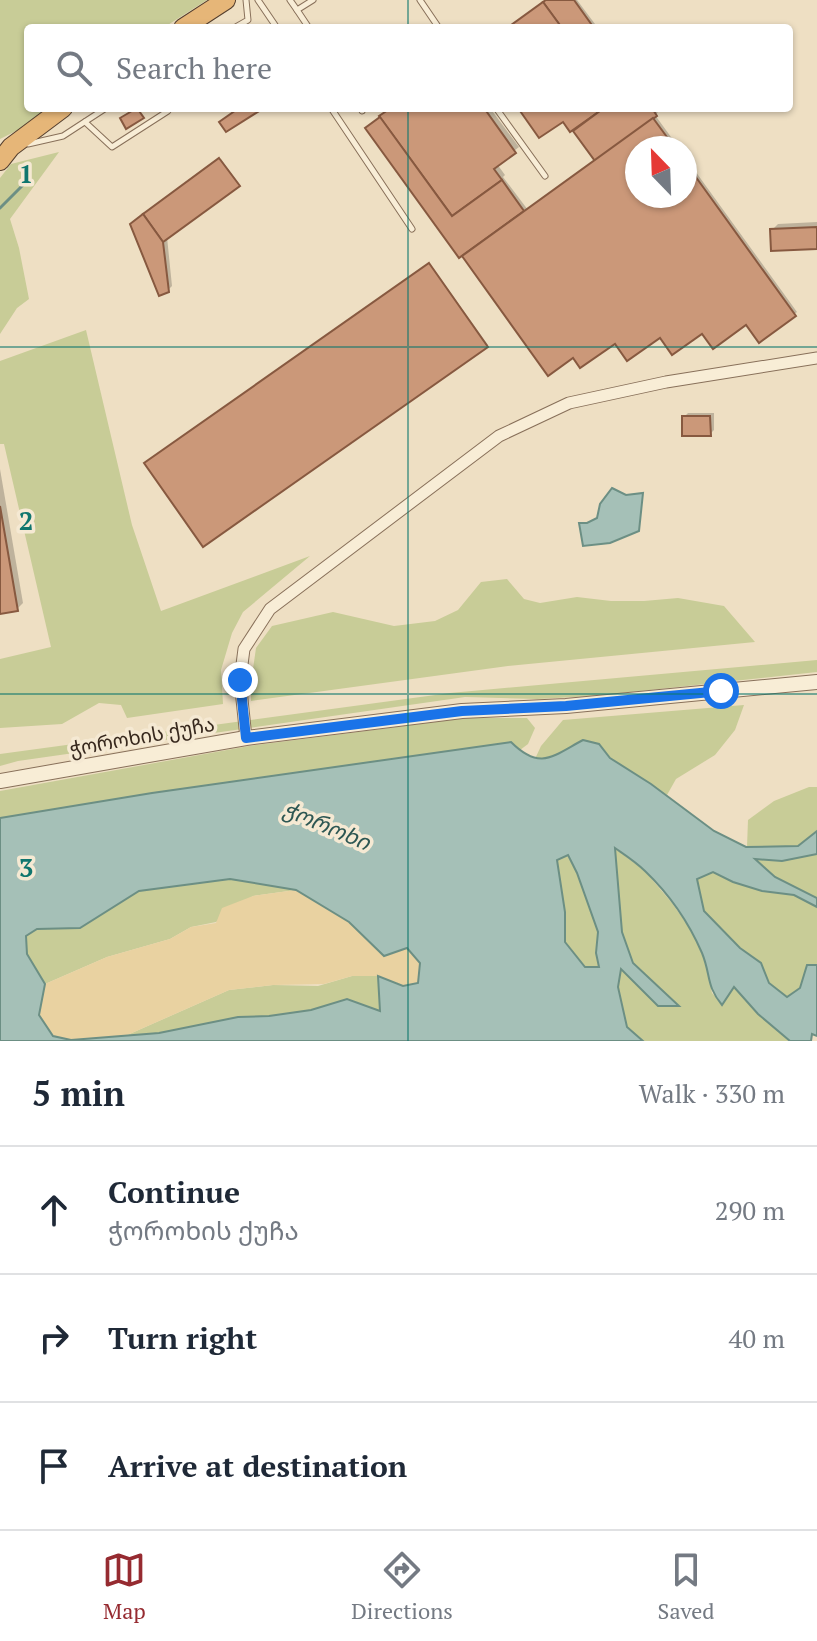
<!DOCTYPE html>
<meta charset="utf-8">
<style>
body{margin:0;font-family:"PT Serif","Noto Sans Georgian",serif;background:#f2f2f3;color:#1f2937}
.compass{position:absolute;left:625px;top:136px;width:72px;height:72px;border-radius:50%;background:#fff;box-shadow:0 2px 6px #0004;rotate:337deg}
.stop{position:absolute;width:24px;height:24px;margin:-18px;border:6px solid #1a73e8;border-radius:50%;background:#fff}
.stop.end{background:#1a73e8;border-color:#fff;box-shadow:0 2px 8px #0008}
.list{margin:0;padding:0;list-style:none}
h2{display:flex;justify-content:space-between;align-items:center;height:104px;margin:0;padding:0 32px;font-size:34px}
h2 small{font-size:26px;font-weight:400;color:#747a83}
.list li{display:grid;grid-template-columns:52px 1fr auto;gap:24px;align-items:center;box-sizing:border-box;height:128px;padding:0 32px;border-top:2px solid #e0e1e3}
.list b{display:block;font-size:30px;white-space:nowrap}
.list p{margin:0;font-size:26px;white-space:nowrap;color:#747a83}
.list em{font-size:26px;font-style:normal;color:#747a83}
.icon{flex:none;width:44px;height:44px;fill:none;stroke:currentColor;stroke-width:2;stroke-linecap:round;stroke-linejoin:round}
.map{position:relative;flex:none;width:817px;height:1041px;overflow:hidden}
.search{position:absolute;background:#fff;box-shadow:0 2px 6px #0004;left:24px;right:24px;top:24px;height:88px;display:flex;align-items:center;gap:20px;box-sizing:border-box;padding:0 28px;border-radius:8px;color:#747a83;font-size:30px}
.sheet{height:488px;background:#fff}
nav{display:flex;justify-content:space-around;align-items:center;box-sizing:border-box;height:112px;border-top:2px solid #e0e1e3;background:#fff;font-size:22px;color:#747a83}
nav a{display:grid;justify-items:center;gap:4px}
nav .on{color:#962b31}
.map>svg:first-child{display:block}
.green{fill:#c8cc97}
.sand{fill:#e9d2a1}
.water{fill:#a5c0b7;stroke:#6c8f84;stroke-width:2;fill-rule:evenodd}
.shadow{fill:#0003}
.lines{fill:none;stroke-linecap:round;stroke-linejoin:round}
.stream{stroke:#6c8f84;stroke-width:3}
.building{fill:#cb9879;stroke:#875940;stroke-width:2}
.service-casing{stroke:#88705a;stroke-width:7}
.minor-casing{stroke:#88705a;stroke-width:13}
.tertiary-casing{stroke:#88705a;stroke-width:16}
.trunk-casing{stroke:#553f2e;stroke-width:20}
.service{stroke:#f8edd6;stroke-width:5}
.minor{stroke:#f8edd6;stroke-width:11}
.tertiary{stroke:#f8edd6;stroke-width:14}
.trunk{stroke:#e6b678;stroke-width:18}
.route{stroke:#1a73e8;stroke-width:10}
.grid{fill:none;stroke:#0f766e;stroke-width:2;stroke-opacity:0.55}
.labels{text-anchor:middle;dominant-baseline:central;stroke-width:7;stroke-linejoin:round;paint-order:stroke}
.street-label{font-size:20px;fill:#38291e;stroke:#f5e9d3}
.water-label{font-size:22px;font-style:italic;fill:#2d5753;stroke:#f5e9d3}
.grid-label{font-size:26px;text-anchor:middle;font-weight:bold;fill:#0f766e;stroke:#f5e9d3;stroke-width:7;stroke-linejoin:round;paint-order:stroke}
</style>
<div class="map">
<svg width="817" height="1041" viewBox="0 0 817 1041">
<rect width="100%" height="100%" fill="#eedfc3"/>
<g class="green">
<path d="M0,0H207L163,28H28V108H47L18,130L0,139Z"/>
<path d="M59,152L10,219L19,248L29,299L17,308L0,334V178L11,164Z"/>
<path d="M86,330L132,525L161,611L310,556L243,612L232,633L221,670L223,704L127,718L121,705L99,703L62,724L0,728V659L51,647L4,444H0V361Z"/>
<path d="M507,579L524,599L540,603L577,597L611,601H644L678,598L724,606L755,642L508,666L251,701V683L256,648L272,626L333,612L394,626L435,621L458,610L481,582Z"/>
<path d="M817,660V672L594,696L537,699L465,697L18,761L0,766V754L450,693Z"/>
<path d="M744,705L735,730L715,755L676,779L667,795L583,740L552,758L535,759L541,746L563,720Z"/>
<path d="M467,718H527L535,728L528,744L520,750L511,742L152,793L0,818V791L249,746Z"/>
<path d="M809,787H817V831L798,846L747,847L748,820L774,801Z"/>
<path d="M614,848L644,870L672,903L693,933L706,964L712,993L723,1004L734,986L758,1014L790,1041H643L627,1027L618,987L621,968L658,1006L678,1005L633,963L622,932Z"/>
<path d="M817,854V898L775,877L754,858L782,861Z"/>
<path d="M567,855L577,873L598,932L596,953L599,967H585L565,942V912L557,859Z"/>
<path d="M712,872L733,882L762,891L794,895L817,907V965H807L800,988L787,997L769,983L761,963L740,948L704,911L696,879Z"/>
<path d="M230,879L296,890L253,896L216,922L191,927L170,939L107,957L45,984L27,954L26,936L37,929L80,928L139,891Z"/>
<path d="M352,976H378L380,1012L347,999L311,1010L269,1016L238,1017L159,1033L125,1036L229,990L273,985L318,986Z"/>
</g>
<path class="sand" d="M296,890L349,922L384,956L406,948L420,963L418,983L403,986L378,976H352L324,984L273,985L229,990L125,1036L71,1040L54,1036L39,1015L45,984L107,957L170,939L191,927L216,923L222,908L253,896Z"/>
<g class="water">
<path d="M612,488L626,495L643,493L639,531L610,543L583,546L579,523H587L597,518L600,504Z"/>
<path d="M583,740L599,744L610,758L651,784L714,831L746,847L798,846L817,831V854L782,861L755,859L775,877L817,898V907L794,895L762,891L733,882L713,872L697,879L704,911L740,948L761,963L769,983L787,997L800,988L807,965H817V1036L812,1034L811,1041H790L758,1014L734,987L722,1005C706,986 711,975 702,953C689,923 669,894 645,871C636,862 625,855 615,848L622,932L633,963L679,1006H658L621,969L618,987L627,1027L643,1041H0V818L152,793L511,742C540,771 553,756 583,740ZM568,855L577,873L598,932L596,953L599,967H585L565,942V912L557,860ZM230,879L296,890L349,922L384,956L407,948L420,963L418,983L403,986L378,976L380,1011L347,999L311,1010L269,1016L238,1017L159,1033L71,1040L53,1036L39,1015L45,984L27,954L26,936L37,929L80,928L139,891Z"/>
</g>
<g class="shadow">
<path d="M547,0H577L598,28H508Z"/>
<path d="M387,108H490L519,147L497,164L505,175L503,177L528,210L597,160L608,108H655L658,112L655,115L679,148H637V196H685V157L797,312L760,340L746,322L703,331L615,341L573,355L549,373L463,253Z"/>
<path d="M221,159L239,184L167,237L172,286L168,290L148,212Z"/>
<path d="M817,222V247L772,230L778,224Z"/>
<path d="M430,264L488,345L203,544L146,463Z"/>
<path d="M688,413H714V430L710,434L684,417Z"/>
<path d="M0,469L23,603L17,609L0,612Z"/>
</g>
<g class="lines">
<path class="stream" d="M0,208L28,180"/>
</g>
<g class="building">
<path d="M546,0H574L594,28H562L543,2Z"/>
<path d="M543,2L562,28H507Z"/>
<path d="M137,108L144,118L126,129L120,118Z"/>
<path d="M239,108H264L226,132L219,122Z"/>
<path d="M391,108H484L516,153L494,169L502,180L452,216L379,116Z"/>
<path d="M518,108H604L570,132L563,122L539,138Z"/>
<path d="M604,108H652L657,116L595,161L573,131Z"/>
<path d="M380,117L452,216L502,180L524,211L459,258L365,128Z"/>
<path d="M653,118L675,148H637V196H685V162L796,316L759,343L746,325L713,349L702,334L672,355L660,338L627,361L615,344L580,368L573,358L548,376L462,256Z"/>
<path d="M219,158L240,186L163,242L143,214Z"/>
<path d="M143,214L163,242L169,292L159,296L130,224Z"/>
<path d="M817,227V249L771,251L770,229Z"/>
<path d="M429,263L488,347L203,547L144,463Z"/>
<path d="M682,416H710L711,436H682Z"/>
<path d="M0,506L18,611L0,614Z"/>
</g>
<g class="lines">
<defs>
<g id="service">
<path d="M258,0L277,28"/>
<path d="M290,0L297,10L313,0"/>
<path d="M420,0L439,28"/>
<path d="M297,10L309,28"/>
<path d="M234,28L248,20L246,0"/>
<path d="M331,108L412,229"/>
<path d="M361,108L362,111"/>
<path d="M496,108L545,176"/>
<path d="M85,122L112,147L168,111L167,108"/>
<path d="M28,144L63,136L106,108"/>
</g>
<path id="minor" d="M246,738L240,680L244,649L270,609L499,436L569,403L666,382L817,358"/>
<path id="tertiary" d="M0,781L246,738L462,711L566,706L817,682"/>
<g id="trunk">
<path d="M183,28L226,0"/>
<path d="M0,161L11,147L63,108"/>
</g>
</defs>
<use href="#service" class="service-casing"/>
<use href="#minor" class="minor-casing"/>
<use href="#tertiary" class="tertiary-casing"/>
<use href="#trunk" class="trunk-casing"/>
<use href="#service" class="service"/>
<use href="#minor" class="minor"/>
<use href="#tertiary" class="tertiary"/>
<use href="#trunk" class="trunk"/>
</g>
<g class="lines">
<path class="route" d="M240,680L246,738L462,711L566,706L721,691"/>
</g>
<path class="grid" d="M408,0V28M408,108V1041M0,347H817M0,694H817"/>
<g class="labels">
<g class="street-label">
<text transform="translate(142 736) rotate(-10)">ჭოროხის ქუჩა</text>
</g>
<g class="water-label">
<text transform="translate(327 825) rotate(23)">ჭოროხი</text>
</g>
</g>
<g class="grid-label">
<text x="26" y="183">1</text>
<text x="26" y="530">2</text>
<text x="26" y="877">3</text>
</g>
</svg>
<svg class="compass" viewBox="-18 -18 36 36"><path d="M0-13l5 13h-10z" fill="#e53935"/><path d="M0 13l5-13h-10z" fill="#747a83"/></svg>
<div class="stop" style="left:721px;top:691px"></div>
<div class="stop end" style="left:240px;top:680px"></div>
<div class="search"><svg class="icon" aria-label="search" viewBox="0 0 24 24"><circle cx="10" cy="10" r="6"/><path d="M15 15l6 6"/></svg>Search here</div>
</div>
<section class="sheet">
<h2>5 min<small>Walk · 330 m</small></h2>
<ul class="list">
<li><svg class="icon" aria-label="ahead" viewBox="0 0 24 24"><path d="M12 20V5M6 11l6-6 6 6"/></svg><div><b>Continue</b><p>ჭოროხის ქუჩა</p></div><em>290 m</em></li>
<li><svg class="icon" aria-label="right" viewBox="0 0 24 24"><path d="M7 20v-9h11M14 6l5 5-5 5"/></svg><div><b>Turn right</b></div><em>40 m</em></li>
<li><svg class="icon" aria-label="arrive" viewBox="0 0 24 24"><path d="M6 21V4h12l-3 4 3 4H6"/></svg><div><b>Arrive at destination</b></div></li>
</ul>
</section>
<nav>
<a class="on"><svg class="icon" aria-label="map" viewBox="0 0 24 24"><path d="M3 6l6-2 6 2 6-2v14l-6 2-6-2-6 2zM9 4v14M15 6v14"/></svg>Map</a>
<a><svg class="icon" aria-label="directions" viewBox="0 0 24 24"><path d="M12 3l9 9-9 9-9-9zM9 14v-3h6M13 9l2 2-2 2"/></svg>Directions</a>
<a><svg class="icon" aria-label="saved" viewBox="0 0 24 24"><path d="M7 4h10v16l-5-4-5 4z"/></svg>Saved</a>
</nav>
